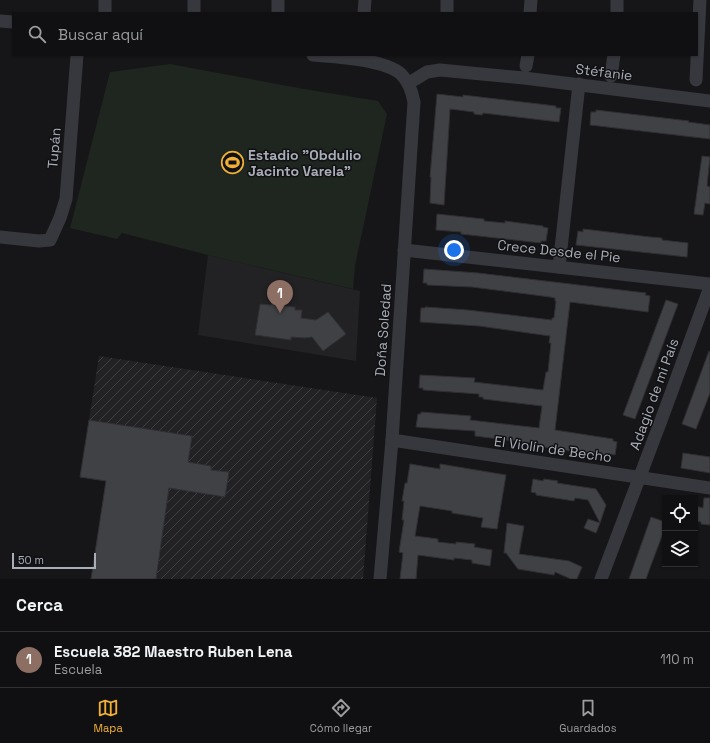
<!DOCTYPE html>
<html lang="es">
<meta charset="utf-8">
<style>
body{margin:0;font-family:"Space Grotesk",sans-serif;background:#19191b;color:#f1f3f6}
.controls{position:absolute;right:12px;bottom:12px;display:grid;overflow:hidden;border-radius:0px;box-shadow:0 1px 3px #0004}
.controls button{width:36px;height:36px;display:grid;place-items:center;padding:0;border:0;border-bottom:1px solid #303032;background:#101012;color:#f1f3f6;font:20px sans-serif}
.scale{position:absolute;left:12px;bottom:10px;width:84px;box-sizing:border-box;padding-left:4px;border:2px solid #a8adb8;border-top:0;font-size:11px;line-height:14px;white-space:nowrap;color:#a8adb8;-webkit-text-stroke:3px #111113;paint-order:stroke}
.you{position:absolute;left:454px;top:250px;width:14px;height:14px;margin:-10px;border:3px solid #fff;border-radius:50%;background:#1a73e8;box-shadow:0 0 0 6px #1a73e833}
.badge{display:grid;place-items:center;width:26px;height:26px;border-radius:50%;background:#f2b134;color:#fff;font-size:13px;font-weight:700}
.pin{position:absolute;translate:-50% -33px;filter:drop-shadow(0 1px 2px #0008)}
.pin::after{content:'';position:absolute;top:21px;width:14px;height:12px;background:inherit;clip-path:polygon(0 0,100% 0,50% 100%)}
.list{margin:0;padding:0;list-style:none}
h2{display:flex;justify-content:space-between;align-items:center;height:52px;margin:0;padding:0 16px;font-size:17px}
h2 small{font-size:13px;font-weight:400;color:#9c9d9f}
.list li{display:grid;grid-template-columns:26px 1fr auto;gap:12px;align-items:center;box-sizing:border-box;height:56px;padding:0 16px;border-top:1px solid #303032}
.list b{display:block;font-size:15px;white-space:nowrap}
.list p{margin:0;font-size:13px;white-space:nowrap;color:#9c9d9f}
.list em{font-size:13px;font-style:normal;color:#9c9d9f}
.icon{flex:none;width:22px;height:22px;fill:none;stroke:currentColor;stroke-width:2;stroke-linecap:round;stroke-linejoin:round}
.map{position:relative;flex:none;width:710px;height:579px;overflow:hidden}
.search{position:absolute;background:#101012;box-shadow:0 1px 3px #0004;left:12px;right:12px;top:12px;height:44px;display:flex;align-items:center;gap:10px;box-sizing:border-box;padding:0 14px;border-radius:0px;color:#9c9d9f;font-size:15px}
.sheet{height:108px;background:#101012}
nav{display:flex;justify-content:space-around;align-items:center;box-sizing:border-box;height:56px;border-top:1px solid #303032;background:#101012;font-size:11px;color:#9c9d9f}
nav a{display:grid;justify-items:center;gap:2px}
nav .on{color:#f2b134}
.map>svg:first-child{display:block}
.built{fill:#222225}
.industrial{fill:url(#industrial-furrows)}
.pitch{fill:#1e261f}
.building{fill:#404145;stroke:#303034}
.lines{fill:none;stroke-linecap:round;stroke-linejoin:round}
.minor{stroke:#37383d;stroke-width:13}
.labels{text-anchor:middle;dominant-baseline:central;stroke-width:3;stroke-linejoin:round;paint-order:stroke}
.street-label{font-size:14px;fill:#a8adb8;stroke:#111113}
.poi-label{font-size:14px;font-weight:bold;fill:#a8adb8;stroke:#111113;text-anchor:start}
</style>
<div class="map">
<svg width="710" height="579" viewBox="0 0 710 579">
<defs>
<pattern id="industrial-furrows" width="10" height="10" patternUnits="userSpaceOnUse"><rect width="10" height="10" fill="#222225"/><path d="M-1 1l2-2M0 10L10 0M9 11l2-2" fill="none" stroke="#3f3f43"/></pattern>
</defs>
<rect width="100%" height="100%" fill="#161618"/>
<path class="built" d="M208,255L360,291L356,361L198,335Z"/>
<path class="industrial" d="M99,356L377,398L363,579H91L106,481L80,477Z"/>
<path class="pitch" d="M170,64L304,89L378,101L387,114L355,266L353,289L208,255L122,233L117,239L70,228L110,72Z"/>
<g class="building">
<path d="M437,94L463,97V95L556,106V108H561L559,122L483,113L482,115L474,114V112L450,109L444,205L430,203L431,177H430Z"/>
<path d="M596,110L689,121L688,122L710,125V139L590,125L591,112H596Z"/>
<path d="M702,156L710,157L707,186L710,187V204L705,203L703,215L694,214Z"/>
<path d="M437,214L484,219V221L505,223V221L543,226V227L548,228L546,241H541V243L461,234V232L436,230Z"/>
<path d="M583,229L650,237L662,238V240L688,243L687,257L576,245L578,231L583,232Z"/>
<path d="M424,269L478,273L646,293L645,295L650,296L648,312L570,302L555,430L613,439V441L617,442L615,455L611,454L610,457L537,446V444L475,436V431L416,427L418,414H421V412L471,416L470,420L539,428L542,406L483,399V397H479V394L423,390V388H419L420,375L475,378L474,382L543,390L546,372H548L551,343H549L550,336L479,326L420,322L421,308H425V307L468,310L552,320V318H554L556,301H555V298L550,297L472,287L427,285V283H423Z"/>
<path d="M666,300L678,304L635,419L623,415Z"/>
<path d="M272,301L284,303V306L295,307V310H302L301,318L316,320L328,312L346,334L323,351L312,337L305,338L291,337V340L255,335L260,304L271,305Z"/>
<path d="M709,351L710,352V393L696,429L682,424Z"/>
<path d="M89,420L192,436L188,462L211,466V470L229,472L225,497L169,488L156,579H91L106,481L80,477Z"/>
<path d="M683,453L710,457V473L681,468Z"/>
<path d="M410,464L440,469V464L506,475L497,529L481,527L483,518L452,513V511L420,506L415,536L438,539V542L456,544V542L475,544L474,547L492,550L490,566L472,563V560L454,558V560L418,555L416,579H400L403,553L399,552L404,520H402L404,501H402L405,483H407Z"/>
<path d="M533,479L543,481L544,479L558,481L557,483L596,489L606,505L600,523L588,500L575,498L574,501L536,495V493L531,492Z"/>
<path d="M704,498H710V525L701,524V522L695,521V506L703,508Z"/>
<path d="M651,517L665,522V528L651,565L646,579H629Z"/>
<path d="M588,519L600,523L596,533L584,528Z"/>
<path d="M507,523L524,526L519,554L569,561L582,567L577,579H571L555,572L554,575L518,569L506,553H504Z"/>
</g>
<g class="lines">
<g class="minor">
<path d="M105,0V13"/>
<path d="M194,0V13"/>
<path d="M447,0V13"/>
<path d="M278,13V0"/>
<path d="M364,13L365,0"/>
<path d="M530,13L531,0"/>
<path d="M617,13V0"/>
<path d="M0,21L13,22"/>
<path d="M313,55C336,57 384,59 401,74C409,82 412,91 414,102L392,440L380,579"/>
<path d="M526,66L528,55"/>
<path d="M611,76L614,55"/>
<path d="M696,80L700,0"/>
<path d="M409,83L427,72L440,70L524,78L710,101"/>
<path d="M0,237L39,241L50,240L60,218L66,199L77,55"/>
<path d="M404,250L710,284"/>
<path d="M559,267L579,84"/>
<path d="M392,440L710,488"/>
<path d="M601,579L662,418L710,287"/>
</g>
</g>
<defs>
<symbol id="stadium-ring" viewBox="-11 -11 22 22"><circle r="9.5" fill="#111113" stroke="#f2b134" stroke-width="1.5"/><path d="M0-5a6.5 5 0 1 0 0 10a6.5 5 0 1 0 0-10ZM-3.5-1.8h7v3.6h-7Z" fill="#f2b134"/></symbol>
</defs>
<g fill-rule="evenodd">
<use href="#stadium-ring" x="220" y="150" width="25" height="25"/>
</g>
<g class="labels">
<g class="street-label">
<text transform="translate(604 72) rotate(7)">Stéfanie</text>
<text transform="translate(54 148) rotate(-85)">Tupán</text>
<text transform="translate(559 251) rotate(6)">Crece Desde el Pie</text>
<text transform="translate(383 330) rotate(-86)">Doña Soledad</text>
<text transform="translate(654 394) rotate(-70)">Adagio de mi País</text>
<text transform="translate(553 449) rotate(8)">El Violín de Becho</text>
</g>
<g class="poi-label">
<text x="248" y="155">Estadio "Obdulio<tspan x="248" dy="16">Jacinto Varela"</tspan></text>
</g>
</g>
</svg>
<div class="controls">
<button><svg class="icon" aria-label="locate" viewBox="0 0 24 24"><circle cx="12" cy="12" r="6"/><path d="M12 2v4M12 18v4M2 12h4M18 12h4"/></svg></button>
<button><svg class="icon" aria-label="layers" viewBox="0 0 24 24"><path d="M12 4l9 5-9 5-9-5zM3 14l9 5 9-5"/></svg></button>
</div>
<div class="scale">50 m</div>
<div class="you"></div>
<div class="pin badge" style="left:280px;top:313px;background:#8d6e63">1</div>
<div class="search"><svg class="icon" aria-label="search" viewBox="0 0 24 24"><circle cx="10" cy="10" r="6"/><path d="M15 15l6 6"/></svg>Buscar aquí</div>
</div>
<section class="sheet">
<h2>Cerca<small></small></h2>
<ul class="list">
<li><span class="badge" style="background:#8d6e63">1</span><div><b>Escuela 382 Maestro Ruben Lena</b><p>Escuela</p></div><em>110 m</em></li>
</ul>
</section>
<nav>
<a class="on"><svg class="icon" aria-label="map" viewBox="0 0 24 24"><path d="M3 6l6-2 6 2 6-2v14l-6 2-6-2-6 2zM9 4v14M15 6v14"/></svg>Mapa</a>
<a><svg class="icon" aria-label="directions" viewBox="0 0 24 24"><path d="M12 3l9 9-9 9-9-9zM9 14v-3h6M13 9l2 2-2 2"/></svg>Cómo llegar</a>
<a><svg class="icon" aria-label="saved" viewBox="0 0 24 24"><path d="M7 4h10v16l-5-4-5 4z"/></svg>Guardados</a>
</nav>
